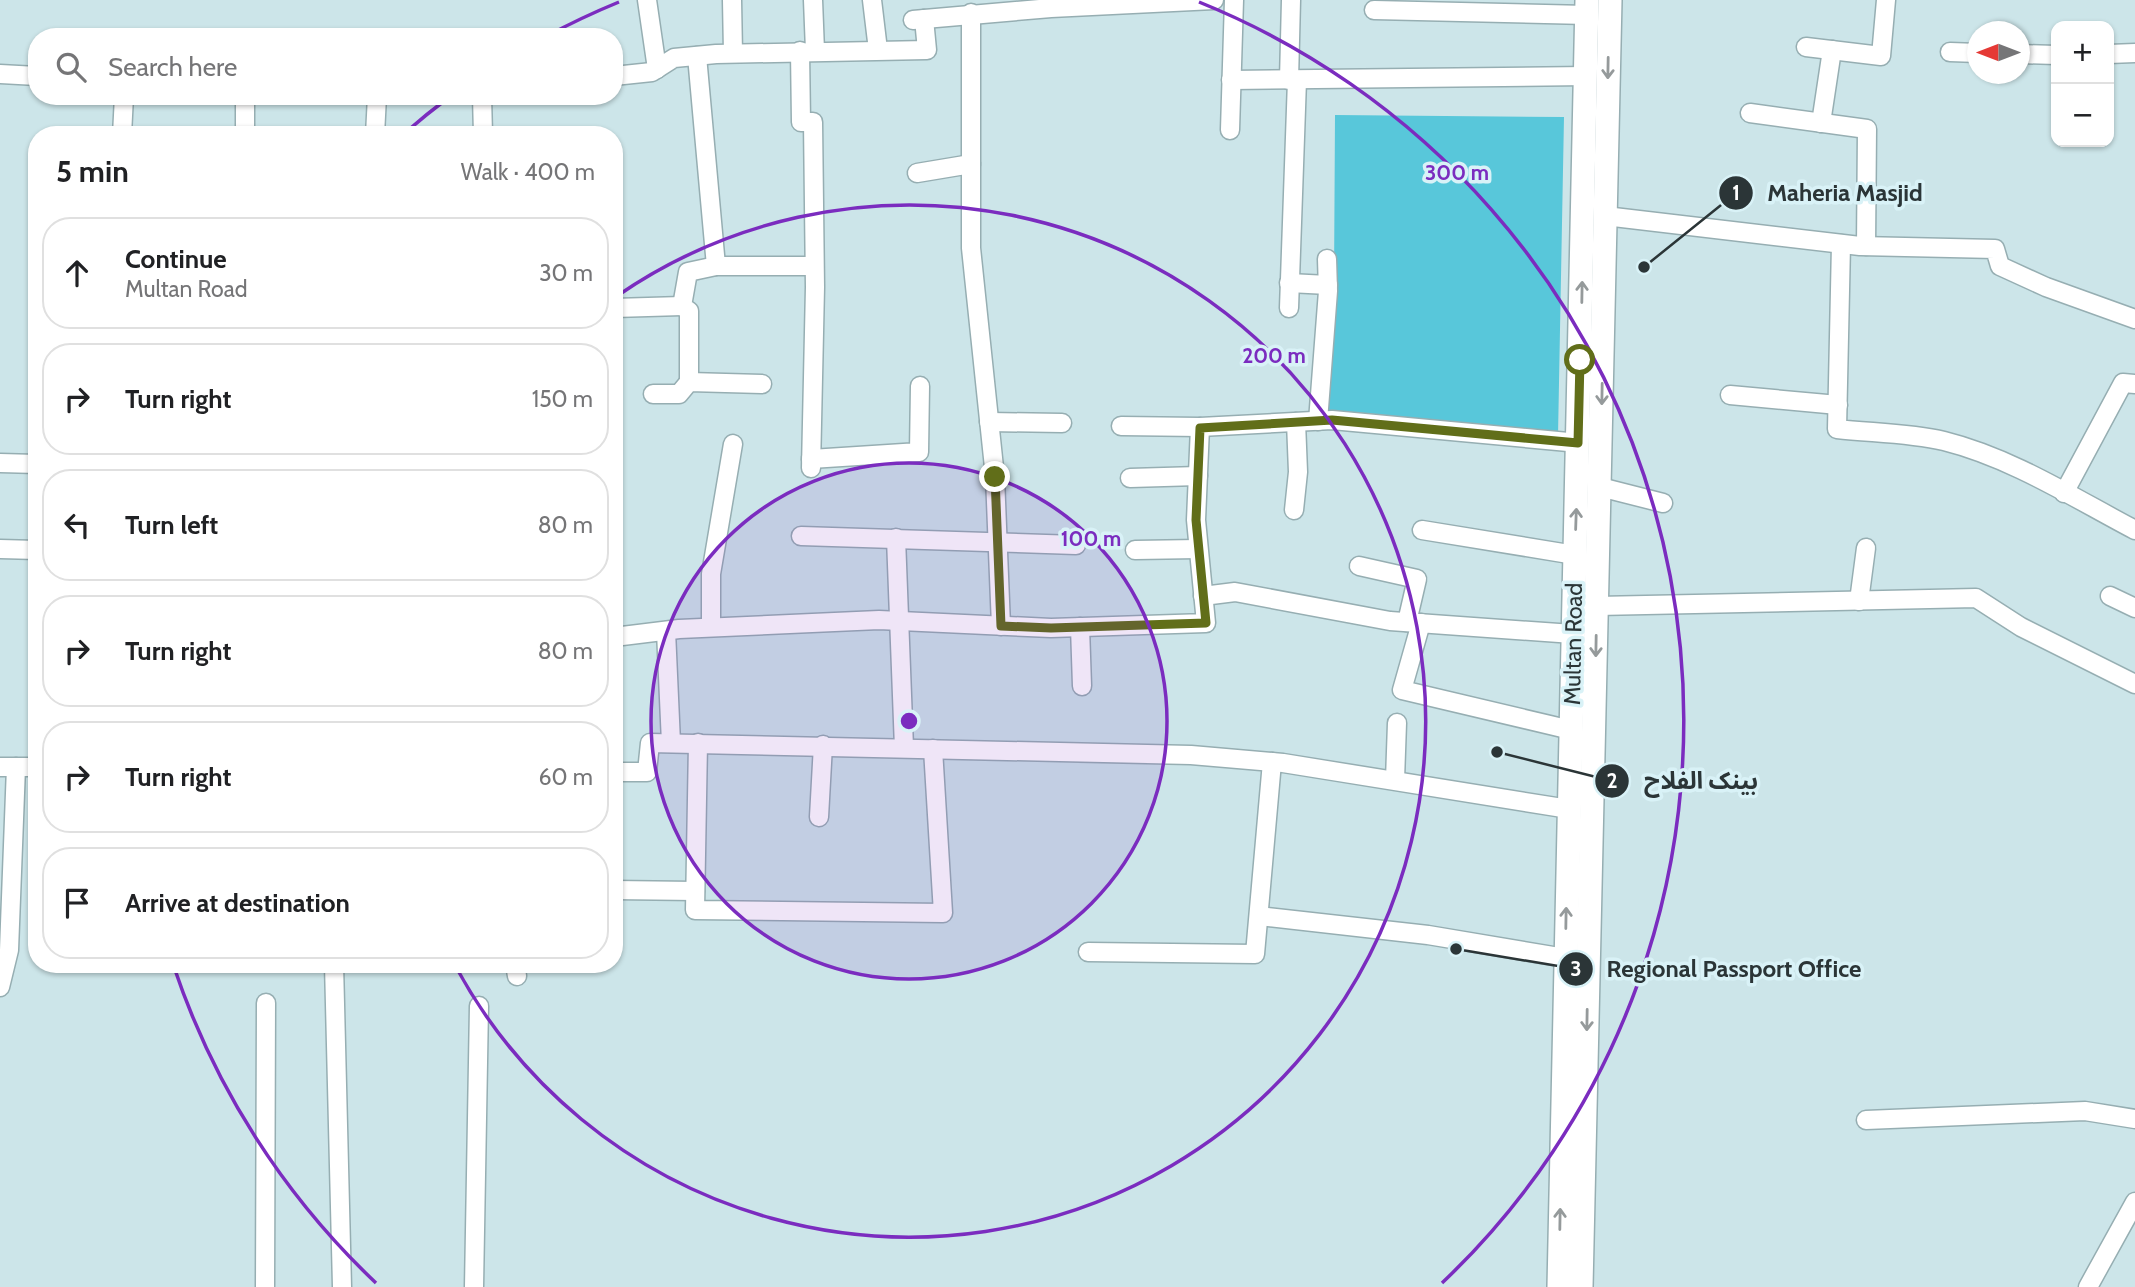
<!DOCTYPE html>
<meta charset="utf-8">
<style>
body{margin:0;font-family:Cabin,"Noto Sans Arabic",sans-serif;background:#f6f6f6;color:#202124}
.controls{position:absolute;right:21px;top:21px;display:grid;overflow:hidden;border-radius:14px;box-shadow:0 2px 5px #0004}
.controls button{width:63px;height:63px;display:grid;place-items:center;padding:0;border:0;border-bottom:2px solid #e0e0e0;background:#fff;color:#202124;font:35px sans-serif}
.compass{position:absolute;left:1967px;top:21px;width:63px;height:63px;border-radius:50%;background:#fff;box-shadow:0 2px 5px #0004;rotate:270deg}
.stop{position:absolute;width:21px;height:21px;margin:-16px;border:5px solid #616e19;border-radius:50%;background:#fff}
.stop.end{background:#616e19;border-color:#fff;box-shadow:0 2px 7px #0008}
.list{margin:0;padding:0;list-style:none}
h2{display:flex;justify-content:space-between;align-items:center;height:91px;margin:0;padding:0 28px;font-size:30px}
h2 small{font-size:23px;font-weight:400;color:#757577}
.list li{display:grid;grid-template-columns:46px 1fr auto;gap:21px;align-items:center;box-sizing:border-box;height:112px;margin:0 14px 14px;padding:0 14px;border:2px solid #e0e0e0;border-radius:28px}
.list b{display:block;font-size:26px;white-space:nowrap}
.list p{margin:0;font-size:23px;white-space:nowrap;color:#757577}
.list em{font-size:23px;font-style:normal;color:#757577}
.icon{flex:none;width:38px;height:38px;fill:none;stroke:currentColor;stroke-width:2;stroke-linecap:round;stroke-linejoin:round}
.map{position:relative;flex:none;width:2135px;height:1287px;overflow:hidden}
.search{position:absolute;background:#fff;box-shadow:0 2px 5px #0004;left:28px;top:28px;width:595px;height:77px;display:flex;align-items:center;gap:18px;box-sizing:border-box;padding:0 24px;border-radius:28px;color:#757577;font-size:26px}
.panel{position:absolute;background:#fff;box-shadow:0 2px 5px #0004;left:28px;top:126px;width:595px;height:847px;border-radius:28px}
.map>svg:first-child{display:block}
.green{fill:#58c7da}
.lines{fill:none;stroke-linecap:round;stroke-linejoin:round}
.minor-casing{stroke:#96aeb2;stroke-width:21}
.major-casing{stroke:#96aeb2;stroke-width:26}
.minor{stroke:#fff;stroke-width:18}
.major{stroke:#fff;stroke-width:23}
.oneway{stroke:#959a9b}
.route{stroke:#616e19;stroke-width:9}
.ring{fill:none;stroke:#7b2cbf;stroke-width:3.5}
.labels{text-anchor:middle;dominant-baseline:central;stroke-width:7;stroke-linejoin:round;paint-order:stroke}
.street-label{font-size:23px;fill:#2b3537;stroke:#d9f2f7}
.centre{fill:#7b2cbf;stroke:#d9f2f7;stroke-width:3.5}
.ring-label{font-size:21px;text-anchor:middle;font-weight:bold;fill:#7b2cbf;stroke:#d9f2f7;stroke-width:7;stroke-linejoin:round;paint-order:stroke}
.leader{fill:none;stroke:#2b3537;stroke-width:2.5}
.callout-dot{fill:#2b3537;stroke:#d9f2f7;stroke-width:2.5}
.mark-label{font-size:21px;text-anchor:middle;font-weight:bold;fill:#fff}
.callout-label{font-size:24px;text-anchor:middle;font-weight:bold;fill:#2b3537;stroke:#d9f2f7;stroke-width:7;stroke-linejoin:round;paint-order:stroke}
</style>
<div class="map">
<svg width="2135" height="1287" viewBox="0 0 2135 1287">
<rect width="100%" height="100%" fill="#cce5e9"/>
<path class="green" d="M1335,115L1564,117L1558,436L1326,415L1334,284Z"/>
<g class="lines">
<defs>
<g id="minor">
<path d="M647,0L657,69"/>
<path d="M732,0L733,53"/>
<path d="M813,0L815,51"/>
<path d="M872,0L878,50"/>
<path d="M1374,10L1587,15"/>
<path d="M971,13V248L995,477L1001,626"/>
<path d="M913,20L1051,8L1214,0"/>
<path d="M1806,47L1881,56L1886,0"/>
<path d="M800,51L801,122H813L815,287L811,468"/>
<path d="M1950,52L1978,53"/>
<path d="M2020,54L2056,55"/>
<path d="M2109,54L2135,53"/>
<path d="M697,56L716,266"/>
<path d="M0,74L37,76"/>
<path d="M614,76L652,72L674,58L716,54L927,50L924,19"/>
<path d="M1231,80L1587,76"/>
<path d="M1289,80L1291,0"/>
<path d="M245,96V130L248,135"/>
<path d="M482,96L483,135"/>
<path d="M1750,113L1867,129L1866,246"/>
<path d="M1821,123L1832,50"/>
<path d="M1230,130L1234,0"/>
<path d="M122,135L124,96"/>
<path d="M375,135L377,96"/>
<path d="M917,173L971,164"/>
<path d="M1605,216L1860,246L1995,249L2000,266L2046,287L2135,319"/>
<path d="M1841,244L1837,429C1873,433 1909,433 1944,441C2012,458 2074,498 2135,530"/>
<path d="M1289,283L1328,285"/>
<path d="M614,308L682,306"/>
<path d="M1289,308L1297,80"/>
<path d="M689,382V311L682,306L688,272L716,266H814"/>
<path d="M653,394H679L689,382L762,384"/>
<path d="M1730,395L1838,405"/>
<path d="M1318,421L1328,291L1327,259"/>
<path d="M989,422L1062,423"/>
<path d="M1121,426L1200,427L1332,420L1579,443"/>
<path d="M811,459L919,452L920,386"/>
<path d="M0,463L37,464"/>
<path d="M1130,478L1198,476"/>
<path d="M1600,487L1663,503"/>
<path d="M2064,493L2123,383L2135,384"/>
<path d="M1294,510L1298,472L1296,422"/>
<path d="M1422,530L1575,555"/>
<path d="M801,536L1076,545"/>
<path d="M896,538L904,748"/>
<path d="M0,549L37,550"/>
<path d="M1135,550L1198,549"/>
<path d="M1359,566L1417,579L1407,622"/>
<path d="M1203,596L1235,592L1390,621L1573,634"/>
<path d="M2110,596L2135,608"/>
<path d="M1859,601L1866,548"/>
<path d="M1597,606L1976,598L2021,627L2135,684"/>
<path d="M1421,623L1402,690L1571,730"/>
<path d="M711,627V574L733,444"/>
<path d="M1080,627L1082,686"/>
<path d="M666,631L671,743"/>
<path d="M614,637L679,629L879,620L1051,628L1206,623L1196,520L1200,427"/>
<path d="M698,743L695,910L943,913L933,749"/>
<path d="M0,767H37"/>
<path d="M614,772H647L650,743L1191,755L1283,763L1569,809"/>
<path d="M1395,780L1397,723"/>
<path d="M819,817L823,745"/>
<path d="M614,890L695,891"/>
<path d="M1259,916L1428,935L1565,958"/>
<path d="M1088,952L1255,954L1272,762"/>
<path d="M334,964L342,1287"/>
<path d="M515,964L517,976"/>
<path d="M0,987L9,950L16,767"/>
<path d="M1866,1120L2085,1111L2135,1119"/>
<path d="M265,1287L266,1003"/>
<path d="M474,1287L479,1006"/>
<path d="M2088,1287L2135,1202"/>
</g>
<g id="major">
<path d="M1559,1287L1587,0"/>
<path d="M1581,1287L1610,0"/>
</g>
</defs>
<use href="#minor" class="minor-casing"/>
<use href="#major" class="major-casing"/>
<use href="#minor" class="minor"/>
<use href="#major" class="major"/>
</g>
<defs><path id="oneway-shaft" d="M-6 0H5M1.5-3L5.5 0L1.5 3" fill="none" stroke-width="1.6" stroke-linecap="round" stroke-linejoin="round" transform="scale(1.75)"/></defs>
<g class="oneway">
<use href="#oneway-shaft" transform="translate(1608 68) rotate(91)"/>
<use href="#oneway-shaft" transform="translate(1582 292) rotate(-89)"/>
<use href="#oneway-shaft" transform="translate(1602 394) rotate(91)"/>
<use href="#oneway-shaft" transform="translate(1576 519) rotate(-88)"/>
<use href="#oneway-shaft" transform="translate(1596 646) rotate(91)"/>
<use href="#oneway-shaft" transform="translate(1566 918) rotate(-89)"/>
<use href="#oneway-shaft" transform="translate(1587 1020) rotate(91)"/>
<use href="#oneway-shaft" transform="translate(1560 1219) rotate(-89)"/>
</g>
<g class="lines">
<path class="route" d="M995,477L1001,626L1051,628L1206,623L1196,520L1200,428L1332,420L1578,443L1580,360"/>
</g>
<circle cx="909" cy="721" r="258" fill="#7b2cbf" fill-opacity=".12"/>
<g class="ring">
<circle cx="909" cy="721" r="258"/>
<path d="M617 296A516 516 0 1 1 456 967"/>
<path d="M376 1283A775 775 0 0 1 174 967M406 132A775 775 0 0 1 448 98M545 37A775 775 0 0 1 619 2M1199 2A775 775 0 0 1 1442 1283"/>
</g>
<g class="labels">
<g class="street-label">
<text transform="translate(1573 644) rotate(-89)">Multan Road</text>
</g>
</g>
<circle cx="909" cy="721" r="10" class="centre"/>
<g class="ring-label">
<text x="1457" y="180">300 m</text>
<text x="1274" y="363">200 m</text>
<text x="1091" y="546">100 m</text>
</g>
<path class="leader" d="M1644 267L1736 193M1497 752L1612 781M1456 949L1576 969"/>
<g class="callout-dot">
<circle cx="1644" cy="267" r="7"/>
<circle cx="1497" cy="752" r="7"/>
<circle cx="1456" cy="949" r="7"/>
<circle cx="1736" cy="193" r="18"/>
<circle cx="1612" cy="781" r="18"/>
<circle cx="1576" cy="969" r="18"/>
</g>
<g class="mark-label">
<text x="1736" y="200">1</text>
<text x="1612" y="788">2</text>
<text x="1576" y="976">3</text>
</g>
<g class="callout-label">
<text x="1845" y="201">Maheria Masjid</text>
<text x="1701" y="789">بینک الفلاح</text>
<text x="1734" y="977">Regional Passport Office</text>
</g>
</svg>
<div class="controls">
<button>+</button>
<button>−</button>
</div>
<svg class="compass" viewBox="-18 -18 36 36"><path d="M0-13l5 13h-10z" fill="#e53935"/><path d="M0 13l5-13h-10z" fill="#757577"/></svg>
<div class="stop" style="left:1580px;top:360px"></div>
<div class="stop end" style="left:995px;top:477px"></div>
<div class="search"><svg class="icon" aria-label="search" viewBox="0 0 24 24"><circle cx="10" cy="10" r="6"/><path d="M15 15l6 6"/></svg>Search here</div>
<section class="panel">
<h2>5 min<small>Walk · 400 m</small></h2>
<ul class="list">
<li><svg class="icon" aria-label="ahead" viewBox="0 0 24 24"><path d="M12 20V5M6 11l6-6 6 6"/></svg><div><b>Continue</b><p>Multan Road</p></div><em>30 m</em></li>
<li><svg class="icon" aria-label="right" viewBox="0 0 24 24"><path d="M7 20v-9h11M14 6l5 5-5 5"/></svg><div><b>Turn right</b></div><em>150 m</em></li>
<li><svg class="icon" aria-label="left" viewBox="0 0 24 24"><path d="M17 20v-9H6M10 6l-5 5 5 5"/></svg><div><b>Turn left</b></div><em>80 m</em></li>
<li><svg class="icon" aria-label="right" viewBox="0 0 24 24"><path d="M7 20v-9h11M14 6l5 5-5 5"/></svg><div><b>Turn right</b></div><em>80 m</em></li>
<li><svg class="icon" aria-label="right" viewBox="0 0 24 24"><path d="M7 20v-9h11M14 6l5 5-5 5"/></svg><div><b>Turn right</b></div><em>60 m</em></li>
<li><svg class="icon" aria-label="arrive" viewBox="0 0 24 24"><path d="M6 21V4h12l-3 4 3 4H6"/></svg><div><b>Arrive at destination</b></div></li>
</ul>
</section>
</div>
